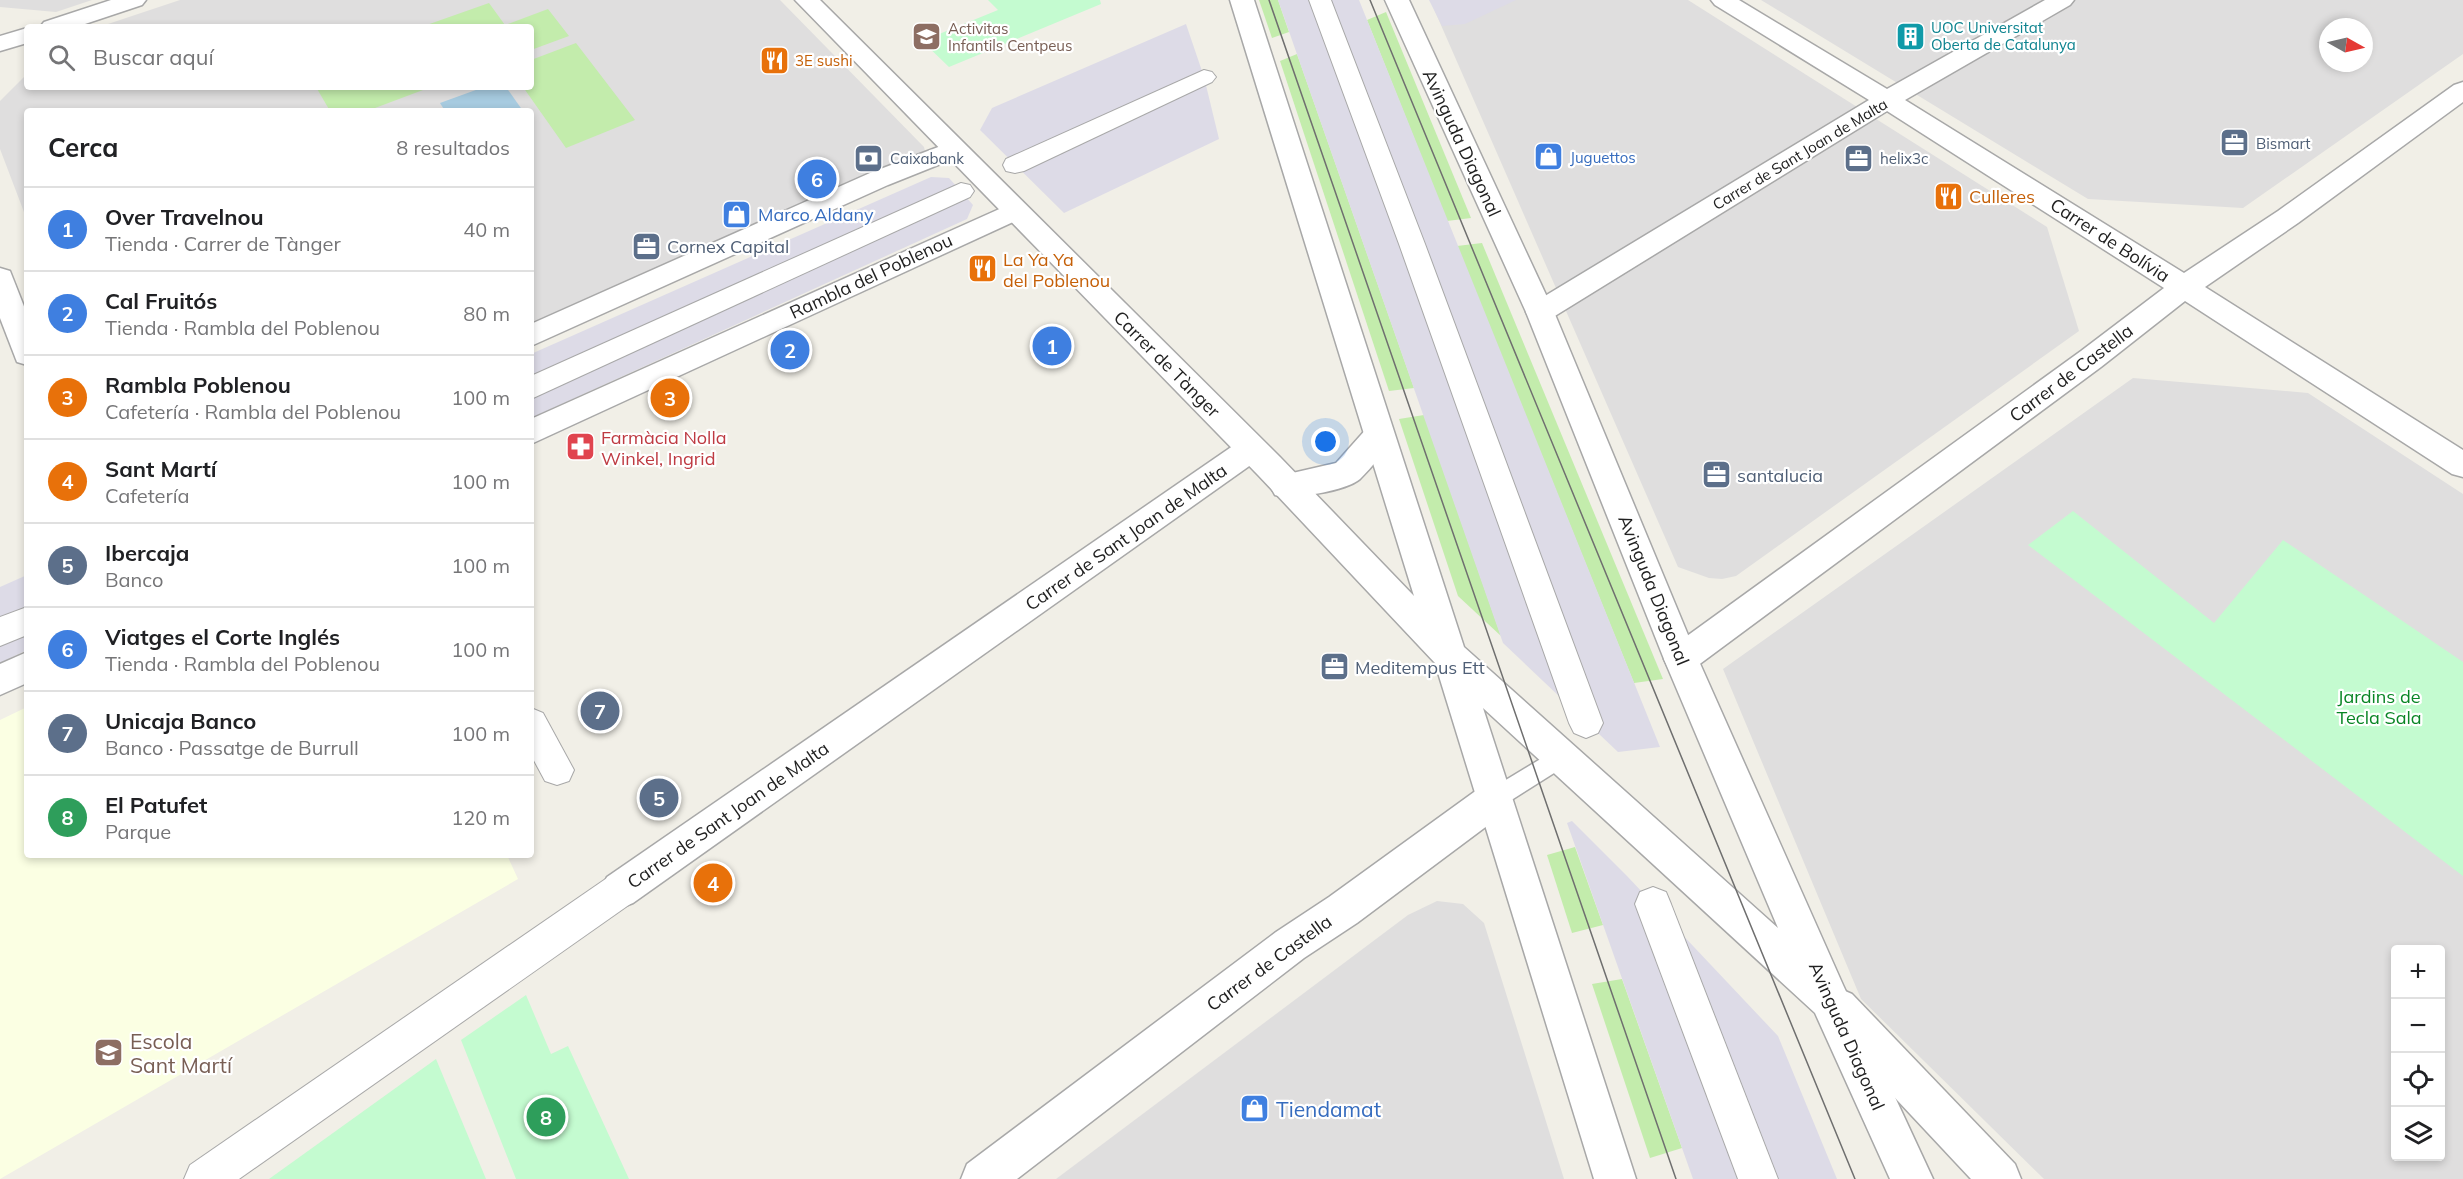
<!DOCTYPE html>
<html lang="es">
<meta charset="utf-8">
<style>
body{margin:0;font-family:Mulish,sans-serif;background:#f2f2f2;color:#202124}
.controls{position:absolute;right:18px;bottom:18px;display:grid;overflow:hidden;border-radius:6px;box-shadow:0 3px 9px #0003}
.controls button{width:54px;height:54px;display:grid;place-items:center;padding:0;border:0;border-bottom:2px solid #e0e0e0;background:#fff;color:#202124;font:30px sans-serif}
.compass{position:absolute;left:2319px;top:18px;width:54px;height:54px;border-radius:50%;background:#fff;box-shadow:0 3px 9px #0003;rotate:98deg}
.you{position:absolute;left:1326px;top:442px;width:21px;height:21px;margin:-15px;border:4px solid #fff;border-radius:50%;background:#1a73e8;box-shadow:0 0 0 9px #1a73e833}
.badge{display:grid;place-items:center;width:39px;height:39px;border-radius:50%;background:#2563eb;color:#fff;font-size:20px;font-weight:700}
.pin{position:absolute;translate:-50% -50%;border:3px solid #fff;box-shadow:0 2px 6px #0006}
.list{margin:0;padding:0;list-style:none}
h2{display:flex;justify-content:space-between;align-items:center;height:78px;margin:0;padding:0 24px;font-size:26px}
h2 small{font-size:20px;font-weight:400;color:#757577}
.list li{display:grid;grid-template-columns:39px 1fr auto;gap:18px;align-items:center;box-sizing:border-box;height:84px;padding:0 24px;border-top:2px solid #e0e0e0}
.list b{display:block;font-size:22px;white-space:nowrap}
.list p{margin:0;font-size:20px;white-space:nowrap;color:#757577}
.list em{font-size:20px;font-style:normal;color:#757577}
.icon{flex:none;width:33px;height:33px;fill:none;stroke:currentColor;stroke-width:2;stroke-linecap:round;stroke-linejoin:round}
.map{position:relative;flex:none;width:2463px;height:1179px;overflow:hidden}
.search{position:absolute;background:#fff;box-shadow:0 3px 9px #0003;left:24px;top:24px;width:510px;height:66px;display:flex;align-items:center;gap:15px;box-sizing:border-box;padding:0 21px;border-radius:6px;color:#757577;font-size:22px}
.panel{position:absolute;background:#fff;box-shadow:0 3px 9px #0003;left:24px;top:108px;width:510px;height:750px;border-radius:6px}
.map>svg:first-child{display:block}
.residential{fill:#dfdede;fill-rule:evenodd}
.education{fill:#fbffe3}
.grass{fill:#c3ecac}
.park{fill:#c4fbd0}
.plaza{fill:#dddbe7}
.water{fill:#a7cbe0}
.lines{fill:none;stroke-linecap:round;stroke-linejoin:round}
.service-casing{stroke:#a8a8a8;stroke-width:3}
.pedestrian-casing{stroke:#a8a8a8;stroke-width:2}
.minor-casing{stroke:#a8a8a8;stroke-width:3}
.tertiary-casing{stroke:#a8a8a8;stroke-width:3}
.service{fill:#fff;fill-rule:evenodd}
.pedestrian{fill:#fff;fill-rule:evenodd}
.minor{fill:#fff;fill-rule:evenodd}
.tertiary{fill:#fff;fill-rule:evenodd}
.tram{stroke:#6f6f6f;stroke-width:1.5}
.labels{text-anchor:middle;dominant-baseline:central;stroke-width:4.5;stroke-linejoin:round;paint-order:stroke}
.far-culture-label{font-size:15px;fill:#0d838f;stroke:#fff;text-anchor:start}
.far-education-label{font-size:15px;fill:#785e54;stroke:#fff;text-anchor:start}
.far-food-label{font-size:15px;fill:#c56008;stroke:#fff;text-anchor:start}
.far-service-label{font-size:15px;fill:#4e5e75;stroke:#fff;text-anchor:start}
.far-street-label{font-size:15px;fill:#212121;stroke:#fff}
.far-shop-label{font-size:15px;fill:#366cbe;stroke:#fff;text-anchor:start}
.street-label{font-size:18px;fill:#212121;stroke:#fff}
.food-label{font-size:18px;fill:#c56008;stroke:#fff;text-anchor:start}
.shop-label{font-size:18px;fill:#366cbe;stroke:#fff;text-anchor:start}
.service-label{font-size:18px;fill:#4e5e75;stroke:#fff;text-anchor:start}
.health-label{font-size:18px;fill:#be3a42;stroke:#fff;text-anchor:start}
.park-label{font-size:18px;fill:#088524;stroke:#fff}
.near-education-label{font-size:21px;fill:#785e54;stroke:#fff;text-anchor:start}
.near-shop-label{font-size:21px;fill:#366cbe;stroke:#fff;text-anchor:start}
</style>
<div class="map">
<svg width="2463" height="1179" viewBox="0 0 2463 1179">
<rect width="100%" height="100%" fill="#f1efe7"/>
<g class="residential">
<path d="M0,0H92L56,12L0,7Z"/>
<path d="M180,0H780L924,147L926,156L531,337V111H27V220L0,149V101L27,74V87H531V27H99Z"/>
<path d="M1430,0H1688L2047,227L2079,331L1736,576L1722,579L1709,578L1678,567Z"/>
<path d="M1761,0H2463V54L2243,208L2088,199ZM2328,27H2364V63H2328Z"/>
<path d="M2133,378L2308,393L2463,494V1179H2044L1861,999L1723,669ZM2396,950H2440V1156H2396Z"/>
<path d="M1437,901L1463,904L1484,923L1564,1179H1056L1408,915Z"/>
</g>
<path class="education" d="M27,707V855H507L518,879L0,1179V720Z"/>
<g class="grass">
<path d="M1259,0H1278L1289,32L1272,38Z"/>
<path d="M489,3L505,25L548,9L569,36L531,50V27H421Z"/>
<path d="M1386,12L1471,218L1447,221L1367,20Z"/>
<path d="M576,43L635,120L566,148L523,87H531V60Z"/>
<path d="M1297,54L1414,388L1389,391L1280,61Z"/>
<path d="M316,87H431L367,111H330Z"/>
<path d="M1482,243L1663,679L1634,683L1457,246Z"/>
<path d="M1424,415L1501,636L1458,596L1399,419Z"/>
<path d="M1575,847L1603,925L1572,933L1547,855Z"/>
<path d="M1622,979L1682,1148L1650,1158L1592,984Z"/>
</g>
<g class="park">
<path d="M988,0H1100L1101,4L949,67L922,41L998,10Z"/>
<path d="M2073,511L2214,623L2283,540L2463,662V876L2028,545Z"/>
<path d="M526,995L551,1054L568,1046L629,1179H516L461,1040Z"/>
<path d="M436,1059L486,1179H269Z"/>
</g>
<g class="plaza">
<path d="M1278,0H1359L1660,747L1618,752L1503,643Z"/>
<path d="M1429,0H1516L1465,24L1442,26Z"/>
<path d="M1186,24L1204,77L1219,139L1064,213L980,130L992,108Z"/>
<path d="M931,177L949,178L973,205L967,219L531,418V354Z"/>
<path d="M27,575V650L0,663V587Z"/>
<path d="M1572,821L1627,876L1778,1036L1837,1179H1693L1567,823Z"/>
</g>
<path class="water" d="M484,87H506L523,111H445L440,103Z"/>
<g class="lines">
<defs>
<path id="service" d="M1562,746L1570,749L1573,756L1570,763L1502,806L1494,810L1486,806L1482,799L1486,792Z"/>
<g id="pedestrian">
<path d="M1309,0H1331L1425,244L1603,723L1598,733L1586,738L1574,733L1569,723L1399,244Z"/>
<path d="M1204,70L1212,72L1216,77L1212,82L1024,171L1015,173L1006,171L1003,165L1006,159Z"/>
<path d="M961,183L970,185L974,191L970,197L531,399V376Z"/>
<path d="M27,607V635L0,646V617Z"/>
<path d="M531,708L543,713L574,770L569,781L557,785L545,781L531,755Z"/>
<path d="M620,873L633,878L638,890L633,902L239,1179H184L190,1165L607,878Z"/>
<path d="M1653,887L1666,892L1671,904L1778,1179H1738L1635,904L1640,892Z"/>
</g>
<g id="minor">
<path d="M1711,0H1739L1887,89L2045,0H2074L2070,5L1905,100L2184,273L2278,211L2454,85L2463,82V102L2298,223L2205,287L2463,450V477L2452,474L2185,301L2101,367L1693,669L1681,674L1669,669L1664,659L1669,649L2081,351L2164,288L1887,111L1550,319L1540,322L1530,319L1526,312L1530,305L1869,100L1715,5Z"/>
<path d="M954,141L963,143L967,149L963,155L888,185L531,346V324L870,173Z"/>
<path d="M1015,202L1024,205L1028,211L1024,217L531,444V419Z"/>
<path d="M0,268L10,271L27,314V365L17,362L0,318Z"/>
<path d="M1379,423L1390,427L1394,435C1386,450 1372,467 1360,479C1346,491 1292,500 1275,495L1270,486L1275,477L1336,463L1368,427Z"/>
<path d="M1251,437L1262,441L1266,449L1262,457L633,903L620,908L607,903L601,890L607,877L1240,441Z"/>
<path d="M27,652V683L0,695V664Z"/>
<path d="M1494,782L1507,787L1512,799L1507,811L1357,923L1304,958L1017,1179H961L967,1164L1276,932L1329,897L1481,787Z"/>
<path d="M1838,988L1852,994L2015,1164L2021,1179H1971L1824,1022L1818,1008L1824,994Z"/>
</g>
<g id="tertiary">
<path d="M111,0H146L142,5L76,27H40L44,22Z"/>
<path d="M795,0H820L1280,457L1414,596L1230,0H1254L1464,647L1778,928L1664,659L1526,312L1385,0H1409L1554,312L1698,659L1843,985L1933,1179H1890L1815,1013L1483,708L1636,1179H1594L1435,663L1258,475Z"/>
<path d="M27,28V43L0,51V36Z"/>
</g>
</defs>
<use href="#service" class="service-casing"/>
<use href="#pedestrian" class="pedestrian-casing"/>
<use href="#minor" class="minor-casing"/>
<use href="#tertiary" class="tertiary-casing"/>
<use href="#service" class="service"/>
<use href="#pedestrian" class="pedestrian"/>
<use href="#minor" class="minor"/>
<use href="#tertiary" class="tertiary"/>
<g class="tram">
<path d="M1269,0L1676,1179"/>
<path d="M1370,0L1855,1179"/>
</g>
</g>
<defs>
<symbol id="building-square" viewBox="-11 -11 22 22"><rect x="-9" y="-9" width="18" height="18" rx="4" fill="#0f9aa8" stroke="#fff"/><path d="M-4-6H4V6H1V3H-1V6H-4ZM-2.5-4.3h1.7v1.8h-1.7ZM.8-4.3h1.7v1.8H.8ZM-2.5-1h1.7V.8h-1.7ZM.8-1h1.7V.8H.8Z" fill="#fff"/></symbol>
<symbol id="school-square" viewBox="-11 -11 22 22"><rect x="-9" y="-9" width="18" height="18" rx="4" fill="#8d6e63" stroke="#fff"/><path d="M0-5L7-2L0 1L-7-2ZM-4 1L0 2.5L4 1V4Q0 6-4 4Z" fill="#fff"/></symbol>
<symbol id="restaurant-square" viewBox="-11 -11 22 22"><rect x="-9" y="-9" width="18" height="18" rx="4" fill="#e8710a" stroke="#fff"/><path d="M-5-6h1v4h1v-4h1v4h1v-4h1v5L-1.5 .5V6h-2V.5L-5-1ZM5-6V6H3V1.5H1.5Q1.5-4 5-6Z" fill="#fff"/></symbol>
<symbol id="office-square" viewBox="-11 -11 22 22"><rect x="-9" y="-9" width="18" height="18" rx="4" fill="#5c6f8a" stroke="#fff"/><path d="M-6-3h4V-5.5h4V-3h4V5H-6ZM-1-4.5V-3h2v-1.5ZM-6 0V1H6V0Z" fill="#fff"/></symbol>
<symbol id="shop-square" viewBox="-11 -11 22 22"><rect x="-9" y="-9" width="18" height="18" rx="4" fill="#3f7fe0" stroke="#fff"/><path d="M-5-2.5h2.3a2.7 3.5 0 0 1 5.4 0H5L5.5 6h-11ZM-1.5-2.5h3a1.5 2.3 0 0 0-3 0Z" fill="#fff"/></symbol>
<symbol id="bank-square" viewBox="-11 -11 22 22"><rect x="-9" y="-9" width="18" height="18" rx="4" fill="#5c6f8a" stroke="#fff"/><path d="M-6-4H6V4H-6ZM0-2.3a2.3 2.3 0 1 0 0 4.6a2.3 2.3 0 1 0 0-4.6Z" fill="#fff"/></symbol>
<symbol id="pharmacy-square" viewBox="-11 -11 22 22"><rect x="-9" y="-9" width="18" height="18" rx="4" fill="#e0444e" stroke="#fff"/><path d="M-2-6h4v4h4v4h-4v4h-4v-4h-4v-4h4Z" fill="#fff"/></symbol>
</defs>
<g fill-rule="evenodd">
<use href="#building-square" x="1894" y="20" width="33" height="33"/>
<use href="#school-square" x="910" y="20" width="33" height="33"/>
<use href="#restaurant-square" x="758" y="44" width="33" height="33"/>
<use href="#office-square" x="2218" y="126" width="33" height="33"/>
<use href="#shop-square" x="1532" y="140" width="33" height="33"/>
<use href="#bank-square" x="852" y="142" width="33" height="33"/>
<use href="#office-square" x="1842" y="142" width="33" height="33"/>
<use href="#restaurant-square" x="1932" y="180" width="33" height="33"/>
<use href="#shop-square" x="720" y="198" width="33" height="33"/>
<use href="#office-square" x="630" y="230" width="33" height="33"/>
<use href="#restaurant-square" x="966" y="252" width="33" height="33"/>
<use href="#pharmacy-square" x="564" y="430" width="33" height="33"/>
<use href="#office-square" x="1700" y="458" width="33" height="33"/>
<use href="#office-square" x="1318" y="650" width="33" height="33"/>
<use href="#school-square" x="92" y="1036" width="33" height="33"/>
<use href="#shop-square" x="1238" y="1092" width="33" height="33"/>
</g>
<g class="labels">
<g class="far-culture-label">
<text x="1931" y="27">UOC Universitat<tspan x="1931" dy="17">Oberta de Catalunya</tspan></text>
</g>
<g class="far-education-label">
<text x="948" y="28">Activitas<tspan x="948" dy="17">Infantils Centpeus</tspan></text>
</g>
<g class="far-food-label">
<text x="795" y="60">3E sushi</text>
</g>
<g class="far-service-label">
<text x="2256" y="143">Bismart</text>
<text x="890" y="158">Caixabank</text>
<text x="1880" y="158">helix3c</text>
</g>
<g class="far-street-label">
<text transform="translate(1800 154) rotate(-31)">Carrer de Sant Joan de Malta</text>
</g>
<g class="far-shop-label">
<text x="1570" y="157">Juguettos</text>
</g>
<g class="street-label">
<text transform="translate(1462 143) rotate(65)">Avinguda Diagonal</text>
<text transform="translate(2110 240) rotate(33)">Carrer de Bolívia</text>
<text transform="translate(871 276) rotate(-25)">Rambla del Poblenou</text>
<text transform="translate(1167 364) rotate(45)">Carrer de Tànger</text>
<text transform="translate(2071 373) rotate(-37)">Carrer de Castella</text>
<text transform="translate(1126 537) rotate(-35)">Carrer de Sant Joan de Malta</text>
<text transform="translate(1654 590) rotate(68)">Avinguda Diagonal</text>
<text transform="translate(728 815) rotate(-35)">Carrer de Sant Joan de Malta</text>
<text transform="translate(1269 963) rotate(-36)">Carrer de Castella</text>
<text transform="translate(1847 1036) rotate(66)">Avinguda Diagonal</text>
</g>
<g class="food-label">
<text x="1969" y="196">Culleres</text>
<text x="1003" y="259">La Ya Ya<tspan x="1003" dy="21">del Poblenou</tspan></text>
</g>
<g class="shop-label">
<text x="758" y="214">Marco Aldany</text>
</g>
<g class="service-label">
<text x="667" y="246">Cornex Capital</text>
<text x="1737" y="475">santalucia</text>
<text x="1355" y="667">Meditempus Ett</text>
</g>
<g class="health-label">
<text x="601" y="437">Farmàcia Nolla<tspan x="601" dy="21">Winkel, Ingrid</tspan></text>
</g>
<g class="park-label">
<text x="2379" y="696">Jardins de<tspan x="2379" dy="21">Tecla Sala</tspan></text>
</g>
<g class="near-education-label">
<text x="130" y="1041">Escola<tspan x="130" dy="24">Sant Martí</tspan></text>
</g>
<g class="near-shop-label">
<text x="1276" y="1109">Tiendamat</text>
</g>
</g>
</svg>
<div class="controls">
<button>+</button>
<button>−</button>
<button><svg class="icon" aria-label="locate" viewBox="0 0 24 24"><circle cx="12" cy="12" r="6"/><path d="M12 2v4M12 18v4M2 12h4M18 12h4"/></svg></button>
<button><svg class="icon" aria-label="layers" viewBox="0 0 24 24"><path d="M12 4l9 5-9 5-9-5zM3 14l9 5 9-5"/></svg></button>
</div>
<svg class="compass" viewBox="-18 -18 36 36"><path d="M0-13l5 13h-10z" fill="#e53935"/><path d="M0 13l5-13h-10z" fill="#757577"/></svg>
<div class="you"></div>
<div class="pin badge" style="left:1052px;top:346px;background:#3f7fe0">1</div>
<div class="pin badge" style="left:790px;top:350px;background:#3f7fe0">2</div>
<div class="pin badge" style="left:670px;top:398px;background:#e8710a">3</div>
<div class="pin badge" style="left:713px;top:883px;background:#e8710a">4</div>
<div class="pin badge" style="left:659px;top:798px;background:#5c6f8a">5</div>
<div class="pin badge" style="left:817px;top:179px;background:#3f7fe0">6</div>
<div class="pin badge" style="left:600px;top:711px;background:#5c6f8a">7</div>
<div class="pin badge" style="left:546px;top:1117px;background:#2e9e5b">8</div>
<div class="search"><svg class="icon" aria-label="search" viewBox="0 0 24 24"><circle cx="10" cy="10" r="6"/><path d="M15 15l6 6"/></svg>Buscar aquí</div>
<section class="panel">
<h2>Cerca<small>8 resultados</small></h2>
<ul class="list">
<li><span class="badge" style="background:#3f7fe0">1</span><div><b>Over Travelnou</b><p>Tienda · Carrer de Tànger</p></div><em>40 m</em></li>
<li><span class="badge" style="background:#3f7fe0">2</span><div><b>Cal Fruitós</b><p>Tienda · Rambla del Poblenou</p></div><em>80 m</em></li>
<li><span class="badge" style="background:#e8710a">3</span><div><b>Rambla Poblenou</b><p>Cafetería · Rambla del Poblenou</p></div><em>100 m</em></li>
<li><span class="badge" style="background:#e8710a">4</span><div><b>Sant Martí</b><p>Cafetería</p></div><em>100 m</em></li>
<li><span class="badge" style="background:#5c6f8a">5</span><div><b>Ibercaja</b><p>Banco</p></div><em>100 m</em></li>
<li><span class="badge" style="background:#3f7fe0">6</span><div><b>Viatges el Corte Inglés</b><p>Tienda · Rambla del Poblenou</p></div><em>100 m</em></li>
<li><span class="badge" style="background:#5c6f8a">7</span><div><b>Unicaja Banco</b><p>Banco · Passatge de Burrull</p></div><em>100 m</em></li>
<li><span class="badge" style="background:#2e9e5b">8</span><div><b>El Patufet</b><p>Parque</p></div><em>120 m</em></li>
</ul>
</section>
</div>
